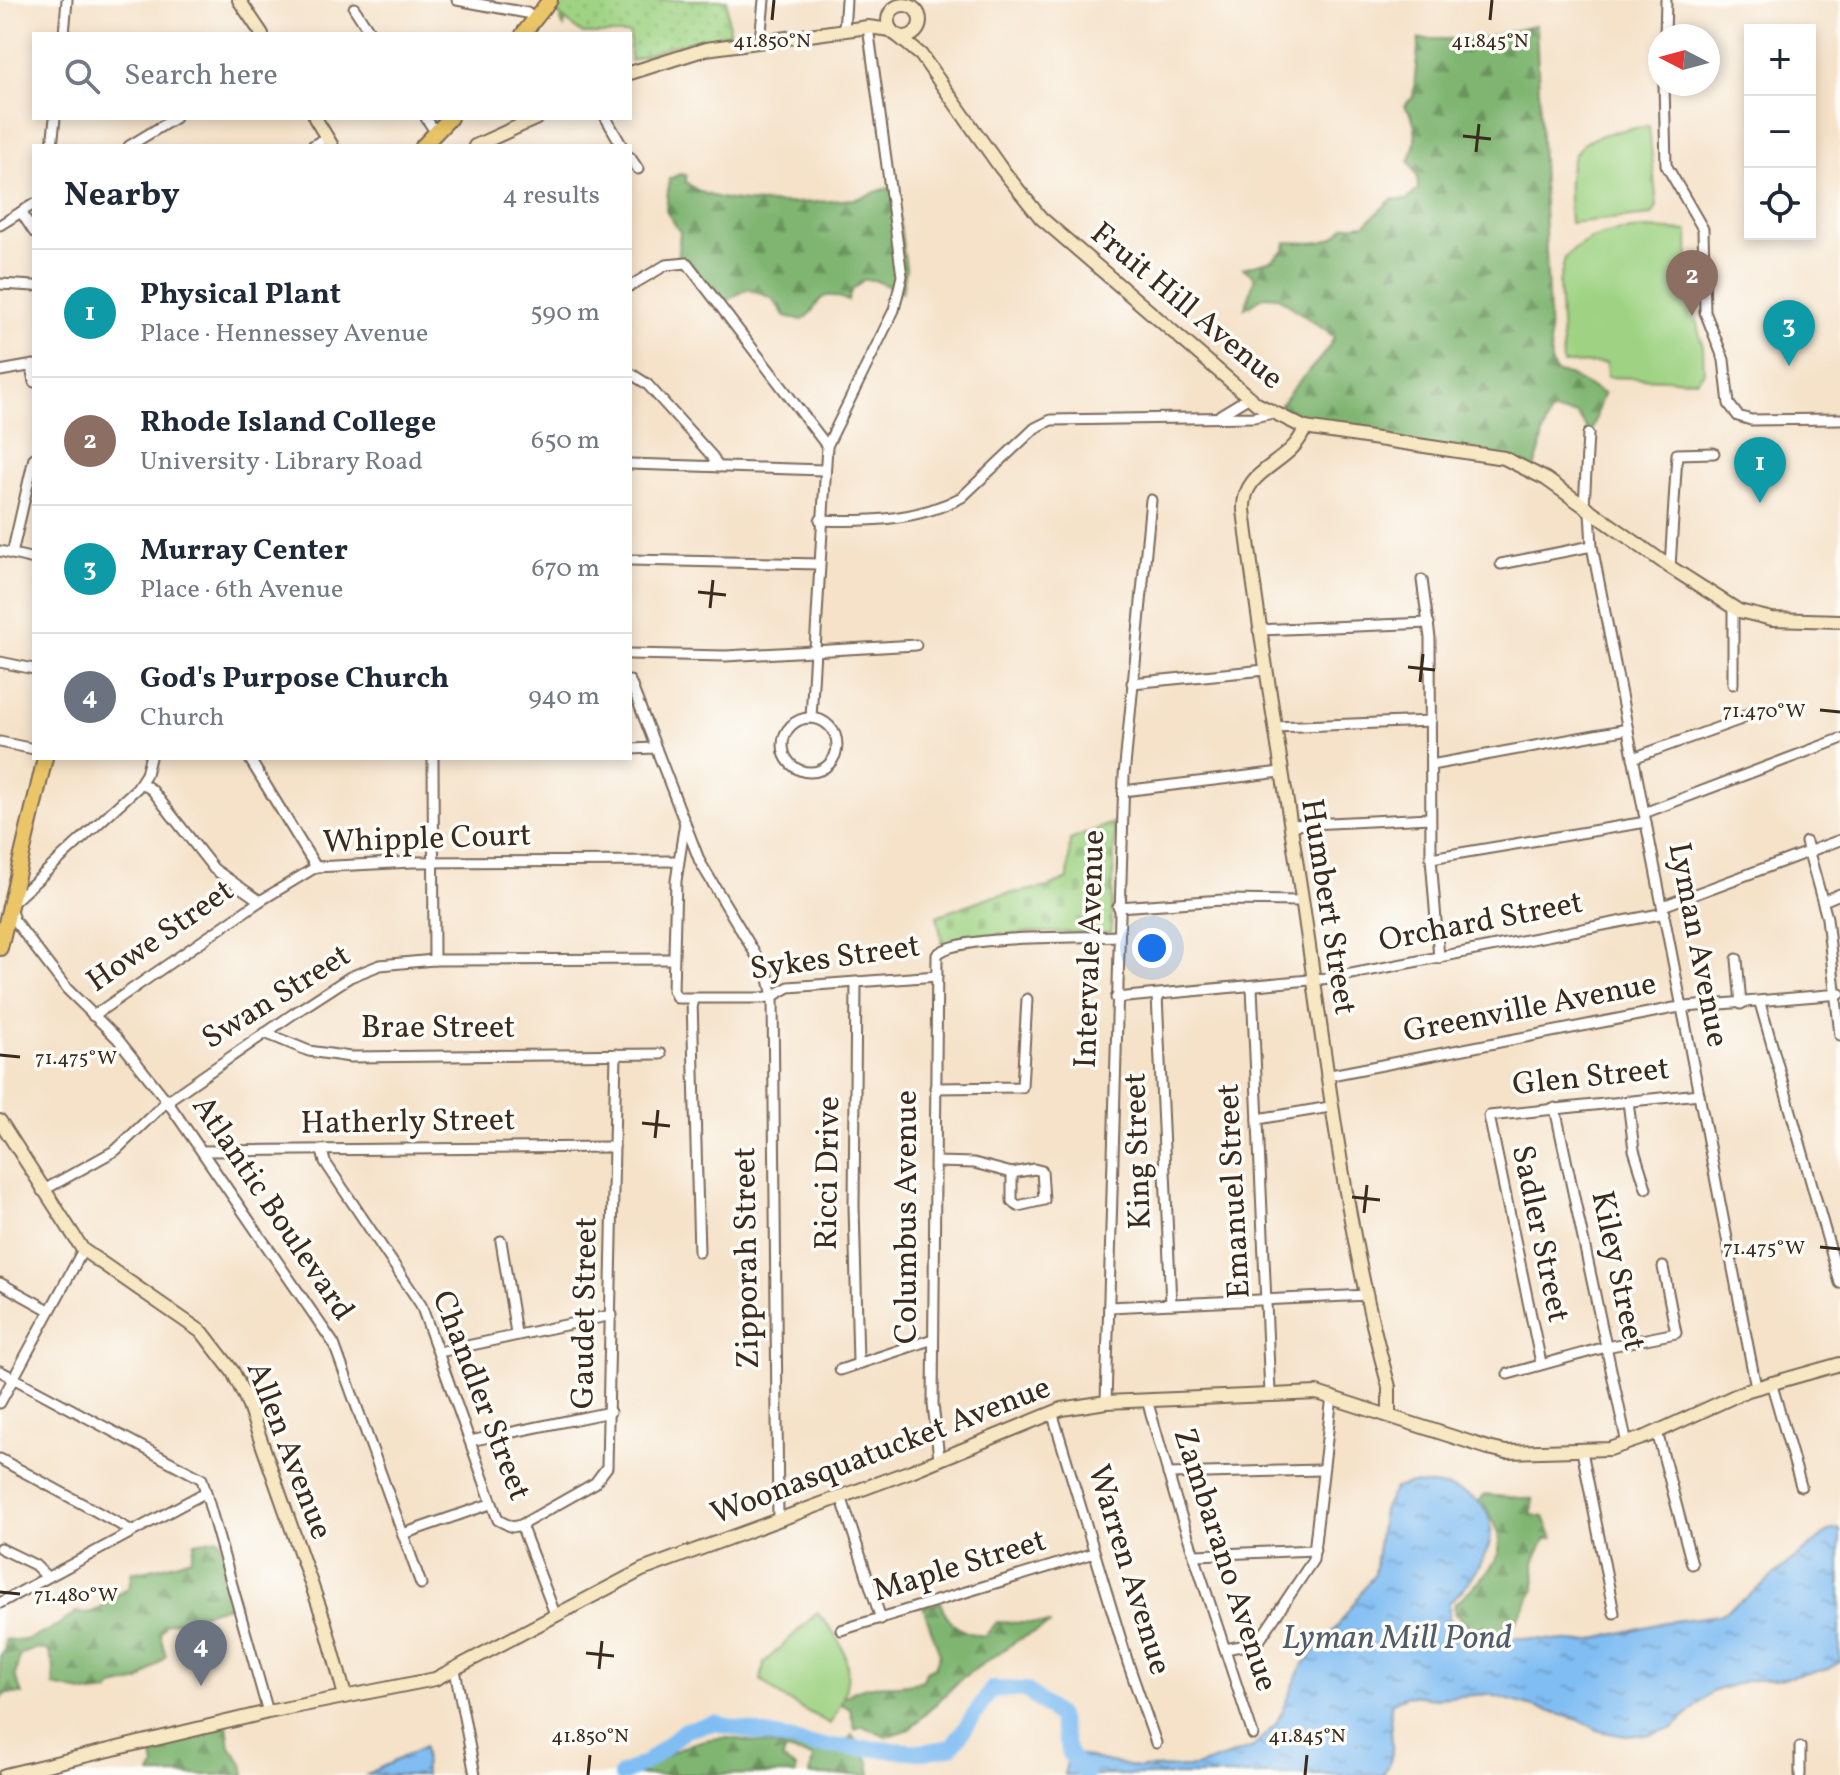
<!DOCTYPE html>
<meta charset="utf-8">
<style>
body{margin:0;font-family:Vollkorn,serif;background:#f6f6f7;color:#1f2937}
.controls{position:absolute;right:24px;top:24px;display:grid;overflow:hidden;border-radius:0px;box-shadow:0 4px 12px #0003}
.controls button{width:72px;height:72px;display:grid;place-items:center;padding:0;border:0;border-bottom:2px solid #e0e1e3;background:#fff;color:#1f2937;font:40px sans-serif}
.compass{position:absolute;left:1648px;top:24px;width:72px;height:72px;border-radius:50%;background:#fff;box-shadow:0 4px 12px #0003;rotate:276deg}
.you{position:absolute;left:1152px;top:948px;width:28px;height:28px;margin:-20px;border:6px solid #fff;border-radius:50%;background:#1a73e8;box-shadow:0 0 0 12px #1a73e833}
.badge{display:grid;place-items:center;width:52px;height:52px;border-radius:50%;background:#111827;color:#fff;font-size:26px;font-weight:700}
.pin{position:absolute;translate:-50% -66px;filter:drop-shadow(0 2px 4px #0008)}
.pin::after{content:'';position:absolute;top:42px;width:28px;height:24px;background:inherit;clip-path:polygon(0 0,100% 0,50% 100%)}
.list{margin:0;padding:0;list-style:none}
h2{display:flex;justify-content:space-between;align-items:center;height:104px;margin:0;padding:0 32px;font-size:34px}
h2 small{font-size:26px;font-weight:400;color:#747a83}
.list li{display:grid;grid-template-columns:52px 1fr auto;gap:24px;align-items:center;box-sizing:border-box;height:128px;padding:0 32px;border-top:2px solid #e0e1e3}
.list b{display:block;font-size:30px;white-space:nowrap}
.list p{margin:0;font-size:26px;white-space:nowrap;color:#747a83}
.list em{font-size:26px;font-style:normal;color:#747a83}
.icon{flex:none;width:44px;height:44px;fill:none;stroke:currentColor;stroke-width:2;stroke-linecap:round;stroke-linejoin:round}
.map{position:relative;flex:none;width:1840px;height:1775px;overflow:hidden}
.search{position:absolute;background:#fff;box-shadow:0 4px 12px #0003;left:32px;top:32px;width:600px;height:88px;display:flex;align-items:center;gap:20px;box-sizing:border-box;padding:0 28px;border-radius:0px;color:#747a83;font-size:30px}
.panel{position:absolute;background:#fff;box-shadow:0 4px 12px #0003;left:32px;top:144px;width:600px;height:616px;border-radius:0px}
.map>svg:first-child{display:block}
.green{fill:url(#green-dots);stroke:#6d7e50;stroke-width:2}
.forest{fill:url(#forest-firs);stroke:#5d7048;stroke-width:2}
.cemetery{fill:url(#cemetery-stones);stroke:#6d7e50;stroke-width:2}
.pitch{fill:#9fd383;stroke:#6d7e50;stroke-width:2}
.water{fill:url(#water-ripples);stroke:#5e7488;stroke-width:2}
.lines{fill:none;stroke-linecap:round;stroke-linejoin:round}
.river{stroke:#80bdf3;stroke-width:16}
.street-casing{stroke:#7c6a5a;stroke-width:13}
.secondary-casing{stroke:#7c6a5a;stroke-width:16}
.primary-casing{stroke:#7c6a5a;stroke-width:18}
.street{stroke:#fff;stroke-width:9}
.secondary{stroke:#f7e8c3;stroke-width:12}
.primary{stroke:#ebc669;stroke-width:14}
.ticks{fill:none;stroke:#3b2a1e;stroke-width:3}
.labels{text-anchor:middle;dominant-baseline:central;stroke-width:7;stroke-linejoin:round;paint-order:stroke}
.street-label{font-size:32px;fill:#3b2a1e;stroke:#fdfcf7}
.water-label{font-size:34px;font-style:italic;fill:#535d69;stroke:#fdfcf7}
.ticks-label{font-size:20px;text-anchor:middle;fill:#3b2a1e;stroke:#fdfcf7;stroke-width:7;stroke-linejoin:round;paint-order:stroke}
</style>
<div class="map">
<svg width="1840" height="1775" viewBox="0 0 1840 1775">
<defs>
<pattern id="green-dots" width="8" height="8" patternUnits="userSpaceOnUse" patternTransform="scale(2)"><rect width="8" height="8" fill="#9fd383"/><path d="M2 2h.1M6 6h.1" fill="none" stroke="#8ab571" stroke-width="1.8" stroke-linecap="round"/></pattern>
<pattern id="forest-firs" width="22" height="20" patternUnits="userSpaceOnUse" patternTransform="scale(2)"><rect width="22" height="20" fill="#7fb571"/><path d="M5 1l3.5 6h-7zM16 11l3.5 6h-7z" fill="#69935c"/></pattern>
<pattern id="cemetery-stones" width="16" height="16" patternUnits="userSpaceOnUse" patternTransform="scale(2)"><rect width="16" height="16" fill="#9fd383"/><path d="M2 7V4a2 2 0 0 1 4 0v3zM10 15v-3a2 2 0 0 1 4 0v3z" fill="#8ab571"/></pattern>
<pattern id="water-ripples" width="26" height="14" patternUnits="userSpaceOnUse" patternTransform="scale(2)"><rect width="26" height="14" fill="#80bdf3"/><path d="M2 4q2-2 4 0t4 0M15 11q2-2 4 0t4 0" fill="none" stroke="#6a9ac4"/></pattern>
</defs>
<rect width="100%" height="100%" fill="#fdfcf7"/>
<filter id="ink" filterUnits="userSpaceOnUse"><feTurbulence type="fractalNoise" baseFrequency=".0125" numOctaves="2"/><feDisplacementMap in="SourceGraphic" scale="16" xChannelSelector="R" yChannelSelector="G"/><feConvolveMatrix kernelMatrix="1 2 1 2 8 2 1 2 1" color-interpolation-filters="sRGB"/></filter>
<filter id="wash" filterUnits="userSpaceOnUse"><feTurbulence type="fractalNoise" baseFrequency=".006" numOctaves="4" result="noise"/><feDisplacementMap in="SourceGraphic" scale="32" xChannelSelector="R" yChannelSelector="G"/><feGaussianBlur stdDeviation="1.8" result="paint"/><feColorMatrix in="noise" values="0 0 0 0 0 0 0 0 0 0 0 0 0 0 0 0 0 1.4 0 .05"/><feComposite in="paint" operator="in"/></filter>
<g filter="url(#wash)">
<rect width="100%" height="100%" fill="#f5e2c9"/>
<path class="green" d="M561,0H727L729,33L671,46L630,61V34H583L565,20L564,27L560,21L563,18L553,10Z"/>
<g class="forest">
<path d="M1536,25L1551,364L1557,373L1569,375L1604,394C1596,406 1598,422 1590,433L1577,414L1551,412C1540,431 1543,451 1533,469L1509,460L1328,432L1277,412C1291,383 1321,365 1334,337L1278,297L1265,296L1245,308L1255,277L1243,268L1272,260L1285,249L1286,242C1307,243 1332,247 1345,226L1365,224L1392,199L1407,200L1418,189L1417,176L1409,161C1417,144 1420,121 1404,106L1413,97L1419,39H1482Z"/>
<path d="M680,174L686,175V182C715,212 814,203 854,199C869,197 879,188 895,187L906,269L902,292L874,280H863L851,291L848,301C814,286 822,307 803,320L785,316L772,298L747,289L723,303L692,266L677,262L680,232L666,211L669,179Z"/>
<path d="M1485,1495L1533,1499L1531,1515L1544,1517L1553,1538H1546L1534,1562L1535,1590C1525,1605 1518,1621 1506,1636L1470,1627L1454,1613L1455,1603C1490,1574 1524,1543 1477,1503Z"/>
<path d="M219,1538L238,1603L166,1624L160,1634L166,1656L140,1681L113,1687L109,1692L92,1694L53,1686L54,1667L48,1651L37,1648L20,1655L15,1676L22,1694H5L0,1701V1656L5,1649V1640C12,1638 17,1642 24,1640C36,1638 67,1621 76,1612C99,1618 109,1596 129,1588L132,1571C139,1573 182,1562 191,1558L195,1542Z"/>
<path d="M940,1602C948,1625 962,1634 985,1636L997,1622L1051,1624L1018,1640L962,1678L910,1729L886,1737L863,1726L855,1729L850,1709L838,1702C872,1674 888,1693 923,1680L926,1671L935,1667L940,1654L923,1607Z"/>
<path d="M227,1725L230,1747L243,1764L245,1775H151L155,1767L151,1742Z"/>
<path d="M852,1735L869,1761L871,1775H810L813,1757L786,1751L782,1759L796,1768V1774L638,1775C662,1756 691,1739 722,1738C755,1737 832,1768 852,1735Z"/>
</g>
<path class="cemetery" d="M1115,822L1111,933L1031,932L943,945L937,916L989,897L1049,887L1068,879L1070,840Z"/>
<g class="pitch">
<path d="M1649,126L1657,207L1652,215L1570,223C1565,144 1571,137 1649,126Z"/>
<path d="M1647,229L1688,231L1689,294L1703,347L1704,372L1697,380L1607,377L1606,363L1563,364L1559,283L1565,258C1586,234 1617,230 1647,229Z"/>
<path d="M817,1613C853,1649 857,1681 830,1724L781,1697L761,1680L764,1663Z"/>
</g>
<g class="water">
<path d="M1409,1484C1507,1483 1513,1542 1449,1603V1617L1456,1630L1468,1635L1584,1642L1665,1622L1719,1615L1747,1597L1829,1531L1840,1529V1662L1828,1669L1774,1680H1748L1712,1692L1673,1728L1650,1734L1625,1736L1600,1731L1579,1720L1488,1694L1436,1698L1408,1695L1392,1702C1385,1727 1402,1752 1382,1775H1064L1069,1753L1137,1768L1196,1767L1253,1747L1276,1724L1302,1666L1337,1627L1374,1574L1383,1510L1395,1488Z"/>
<path d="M424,1747L425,1775H365Z"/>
</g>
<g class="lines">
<path class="river" d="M621,1775L648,1761L685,1730L715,1723L811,1745L923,1752L952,1747L992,1689L1026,1690L1059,1717L1069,1753L1086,1775"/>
</g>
</g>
<g filter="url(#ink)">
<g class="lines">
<defs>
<g id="street">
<path d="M457,0L527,13L535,19"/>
<path d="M354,8L371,34"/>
<path d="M844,31L846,0"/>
<path d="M64,34L67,0"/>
<path d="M1665,36L1666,0"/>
<path d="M760,41L764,0"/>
<path d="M1664,84L1666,165L1703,229L1705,312L1724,360L1729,404L1738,416L1751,420L1840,419"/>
<path d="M426,118L436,133"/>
<path d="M606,118L622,146"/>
<path d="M52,146L55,118"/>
<path d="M129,146L175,118"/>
<path d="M312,146L327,137"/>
<path d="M630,157L638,169"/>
<path d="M21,212L34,232"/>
<path d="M0,225L34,204"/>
<path d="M0,284L34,286"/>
<path d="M630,286L666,265L687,263L827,446L811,718"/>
<path d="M31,366L34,382"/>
<path d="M0,371L34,365"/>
<path d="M630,373L647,384L712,456L718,467"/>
<path d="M1220,415L1248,398"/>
<path d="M827,446L894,310L902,276L868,27"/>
<path d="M630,464L824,470"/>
<path d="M1584,507L1588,434"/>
<path d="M1590,512L1592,546L1756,1387"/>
<path d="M820,520C869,522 919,520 962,497L1035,428L1051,420L1254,417L1273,413"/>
<path d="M0,551L34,559"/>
<path d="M12,554L34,458"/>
<path d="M630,560L819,564"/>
<path d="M1501,564L1592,546"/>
<path d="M1670,567L1677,454L1714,453"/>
<path d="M1422,580L1430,638L1431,858L1439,958"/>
<path d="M1733,607V684"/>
<path d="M1258,630L1429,623"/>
<path d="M630,654L726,656L916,645"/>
<path d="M0,662L34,669"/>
<path d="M630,681L700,862L768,975L773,996L778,1520"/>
<path d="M1132,683L1265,670"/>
<circle cx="810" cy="745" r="27"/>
<path d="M1274,727L1431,721"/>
<path d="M0,742L34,749"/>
<path d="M630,749L656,748"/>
<path d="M249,758L316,867"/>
<path d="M433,758L434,960"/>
<path d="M1633,758L1739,720L1751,712"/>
<path d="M1431,765L1628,729"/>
<path d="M142,783L152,790L214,869L260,901"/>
<path d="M1123,791L1281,772"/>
<path d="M1644,813L1840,739"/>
<path d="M685,822L676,881L673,990L677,998H762L773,996L789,987L937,976"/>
<path d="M1290,825L1430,818"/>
<path d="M1806,842L1827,918L1840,1035"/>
<path d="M1431,858L1646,822"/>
<path d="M1823,901L1840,894"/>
<path d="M11,904L137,788L146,774L150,758"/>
<path d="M1663,906L1840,840"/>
<path d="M1118,907L1223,900L1302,901"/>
<path d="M10,908L14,920L67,989L117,1038L167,1101L334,1344L421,1584"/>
<path d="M1737,959L1741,1004"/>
<path d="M856,983L854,1206L858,1362"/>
<path d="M1252,987L1270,1393"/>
<path d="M1157,995L1171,1304"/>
<path d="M1116,998L1331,978L1665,913"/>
<path d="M692,999L699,1252"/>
<path d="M1760,1003L1840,1283"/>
<path d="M93,1016L260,901L316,867L412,862L678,861"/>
<path d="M265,1033L309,1051L350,1057L661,1054"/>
<path d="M1326,1076L1674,1008L1840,994"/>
<path d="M935,1088L1022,1087L1027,999"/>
<path d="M1628,1101L1634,1150L1646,1188"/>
<path d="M1555,1108L1627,1444"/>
<path d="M1258,1119L1330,1107"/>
<path d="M202,1151L614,1147"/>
<path d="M322,1151L325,1162L421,1305L498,1520L512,1527L521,1525L595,1483L607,1467L616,1054"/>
<path d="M936,1162L974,1163L1012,1173"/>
<path d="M1034,1169L1042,1171L1044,1200L1018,1206L1012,1201V1173Z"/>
<path d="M42,1191L116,1150L167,1101L293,1014L350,977L380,965L434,960L673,959"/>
<path d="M501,1241L516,1333"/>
<path d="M0,1283L49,1310"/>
<path d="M1109,1307L1368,1295"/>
<path d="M439,1352L612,1315"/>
<path d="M1541,1363L1489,1116L1699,1094"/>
<path d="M840,1370L933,1339"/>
<path d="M0,1371L202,1479L268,1712"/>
<path d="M1508,1374L1606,1347L1676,1333L1663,1267"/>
<path d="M1771,1382L1801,1486"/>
<path d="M1147,1400L1175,1497L1253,1735"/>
<path d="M1106,1402L1124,776L1151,500"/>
<path d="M0,1403L83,1250"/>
<path d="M1052,1412L1128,1663L1156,1743"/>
<path d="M1657,1432L1692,1564"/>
<path d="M470,1441L610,1412"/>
<path d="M1582,1451L1614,1613"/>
<path d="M939,1458L933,1404L937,955C953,934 1085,938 1117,936"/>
<path d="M0,1459L132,1531"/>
<path d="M1168,1474L1321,1470"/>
<path d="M841,1496L881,1619"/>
<path d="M521,1525L555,1614"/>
<path d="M403,1534L490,1504"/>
<path d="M0,1548L35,1565L47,1577"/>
<path d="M1196,1555L1315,1550"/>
<path d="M0,1603L206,1492"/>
<path d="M841,1630L1094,1553"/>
<path d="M1225,1649L1252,1644L1261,1638L1313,1560L1332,1396"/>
<path d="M455,1670L475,1775"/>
<path d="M1800,1747V1775"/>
</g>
<g id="secondary">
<path d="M239,0L262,34"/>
<circle cx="904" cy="21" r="16"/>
<path d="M898,36L921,55L1000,167L1041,218L1257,404L1305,428L1504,458L1546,479L1670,567L1739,611L1772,619L1840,621"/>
<path d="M630,73L706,49L868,27L891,30"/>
<path d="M315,118L332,146"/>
<path d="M475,146L537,118"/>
<path d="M1305,428C1291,466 1242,467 1244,510C1260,642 1283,773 1303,905C1327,1067 1345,1229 1389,1387V1415"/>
<path d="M0,1121L83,1250L203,1333L233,1372L247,1401L325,1623L345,1696"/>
<path d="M5,1775L268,1712L435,1679L642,1570L911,1471L1062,1409L1106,1402L1317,1393L1488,1448L1506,1452L1610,1449L1648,1436L1748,1390L1840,1364"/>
</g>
<g id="primary">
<path d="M523,34L550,0"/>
<path d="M423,146L450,118"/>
<path d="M0,948L45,758"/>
</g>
</defs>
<use href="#street" class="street-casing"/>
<use href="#secondary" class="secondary-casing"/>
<use href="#primary" class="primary-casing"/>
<use href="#street" class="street"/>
<use href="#secondary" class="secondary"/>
<use href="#primary" class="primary"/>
</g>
</g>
<path class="ticks" d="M772,20L774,0M1490,20L1492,0M1463,136L1491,139M1476,152L1479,124M698,592L726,595M710,608L713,580M1408,667L1435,670M1420,682L1423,654M1820,710L1840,712M0,1055L20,1057M642,1123L670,1126M655,1138L658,1110M1352,1197L1380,1200M1364,1213L1367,1185M1820,1247L1840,1249M0,1592L20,1594M586,1653L614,1656M599,1669L602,1641M588,1775L590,1755M1305,1775L1307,1755"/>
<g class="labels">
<g class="street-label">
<text transform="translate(1186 307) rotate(40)">Fruit Hill Avenue</text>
<text transform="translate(427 840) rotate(-2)">Whipple Court</text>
<text transform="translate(1327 907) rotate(81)">Humbert Street</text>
<text transform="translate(1481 923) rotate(-11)">Orchard Street</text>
<text transform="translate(161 937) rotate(-35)">Howe Street</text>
<text transform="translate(1697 945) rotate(79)">Lyman Avenue</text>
<text transform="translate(1091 949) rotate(-88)">Intervale Avenue</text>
<text transform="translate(835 959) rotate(-8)">Sykes Street</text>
<text transform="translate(277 998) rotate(-32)">Swan Street</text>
<text transform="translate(1530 1009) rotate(-11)">Greenville Avenue</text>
<text x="438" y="1029">Brae Street</text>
<text transform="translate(1591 1078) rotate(-6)">Glen Street</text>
<text transform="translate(408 1123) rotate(-1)">Hatherly Street</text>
<text transform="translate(1139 1151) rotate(-92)">King Street</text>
<text transform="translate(829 1173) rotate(-89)">Ricci Drive</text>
<text transform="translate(1235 1191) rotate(-93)">Emanuel Street</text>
<text transform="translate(272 1209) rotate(56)">Atlantic Boulevard</text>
<text transform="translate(908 1217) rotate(-90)">Columbus Avenue</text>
<text transform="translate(1539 1234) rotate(78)">Sadler Street</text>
<text transform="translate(748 1258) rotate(-91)">Zipporah Street</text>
<text transform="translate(1617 1271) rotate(78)">Kiley Street</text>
<text transform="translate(586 1313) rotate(-89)">Gaudet Street</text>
<text transform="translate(480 1396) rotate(69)">Chandler Street</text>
<text transform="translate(288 1451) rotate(69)">Allen Avenue</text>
<text transform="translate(881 1452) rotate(-21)">Woonasquatucket Avenue</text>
<text transform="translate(1224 1560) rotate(72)">Zambarano Avenue</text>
<text transform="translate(960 1567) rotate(-17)">Maple Street</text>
<text transform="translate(1128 1570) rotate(73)">Warren Avenue</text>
</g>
<g class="water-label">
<text x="1397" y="1639">Lyman Mill Pond</text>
</g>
</g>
<g class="ticks-label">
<text x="772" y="47">41.850°N</text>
<text x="1490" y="47">41.845°N</text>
<text x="1764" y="717">71.470°W</text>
<text x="76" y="1064">71.475°W</text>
<text x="1764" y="1254">71.475°W</text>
<text x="76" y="1601">71.480°W</text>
<text x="590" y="1742">41.850°N</text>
<text x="1307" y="1742">41.845°N</text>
</g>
</svg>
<div class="controls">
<button>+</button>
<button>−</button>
<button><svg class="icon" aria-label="locate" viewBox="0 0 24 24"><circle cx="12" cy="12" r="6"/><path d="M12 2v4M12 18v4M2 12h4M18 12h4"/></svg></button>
</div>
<svg class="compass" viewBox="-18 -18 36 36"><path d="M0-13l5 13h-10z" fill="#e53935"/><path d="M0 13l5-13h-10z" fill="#747a83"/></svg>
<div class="you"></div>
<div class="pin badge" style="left:1760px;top:503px;background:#0f9aa8">1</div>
<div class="pin badge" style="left:1692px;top:316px;background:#8d6e63">2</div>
<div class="pin badge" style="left:1789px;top:366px;background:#0f9aa8">3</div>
<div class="pin badge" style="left:201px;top:1686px;background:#6b7280">4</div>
<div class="search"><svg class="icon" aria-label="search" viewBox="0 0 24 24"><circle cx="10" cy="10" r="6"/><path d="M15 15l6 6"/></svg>Search here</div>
<section class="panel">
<h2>Nearby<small>4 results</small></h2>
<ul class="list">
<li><span class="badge" style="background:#0f9aa8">1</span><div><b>Physical Plant</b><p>Place · Hennessey Avenue</p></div><em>590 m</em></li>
<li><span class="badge" style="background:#8d6e63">2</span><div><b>Rhode Island College</b><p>University · Library Road</p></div><em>650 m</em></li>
<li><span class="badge" style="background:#0f9aa8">3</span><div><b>Murray Center</b><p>Place · 6th Avenue</p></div><em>670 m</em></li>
<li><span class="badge" style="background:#6b7280">4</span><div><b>God's Purpose Church</b><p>Church</p></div><em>940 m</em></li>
</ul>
</section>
</div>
